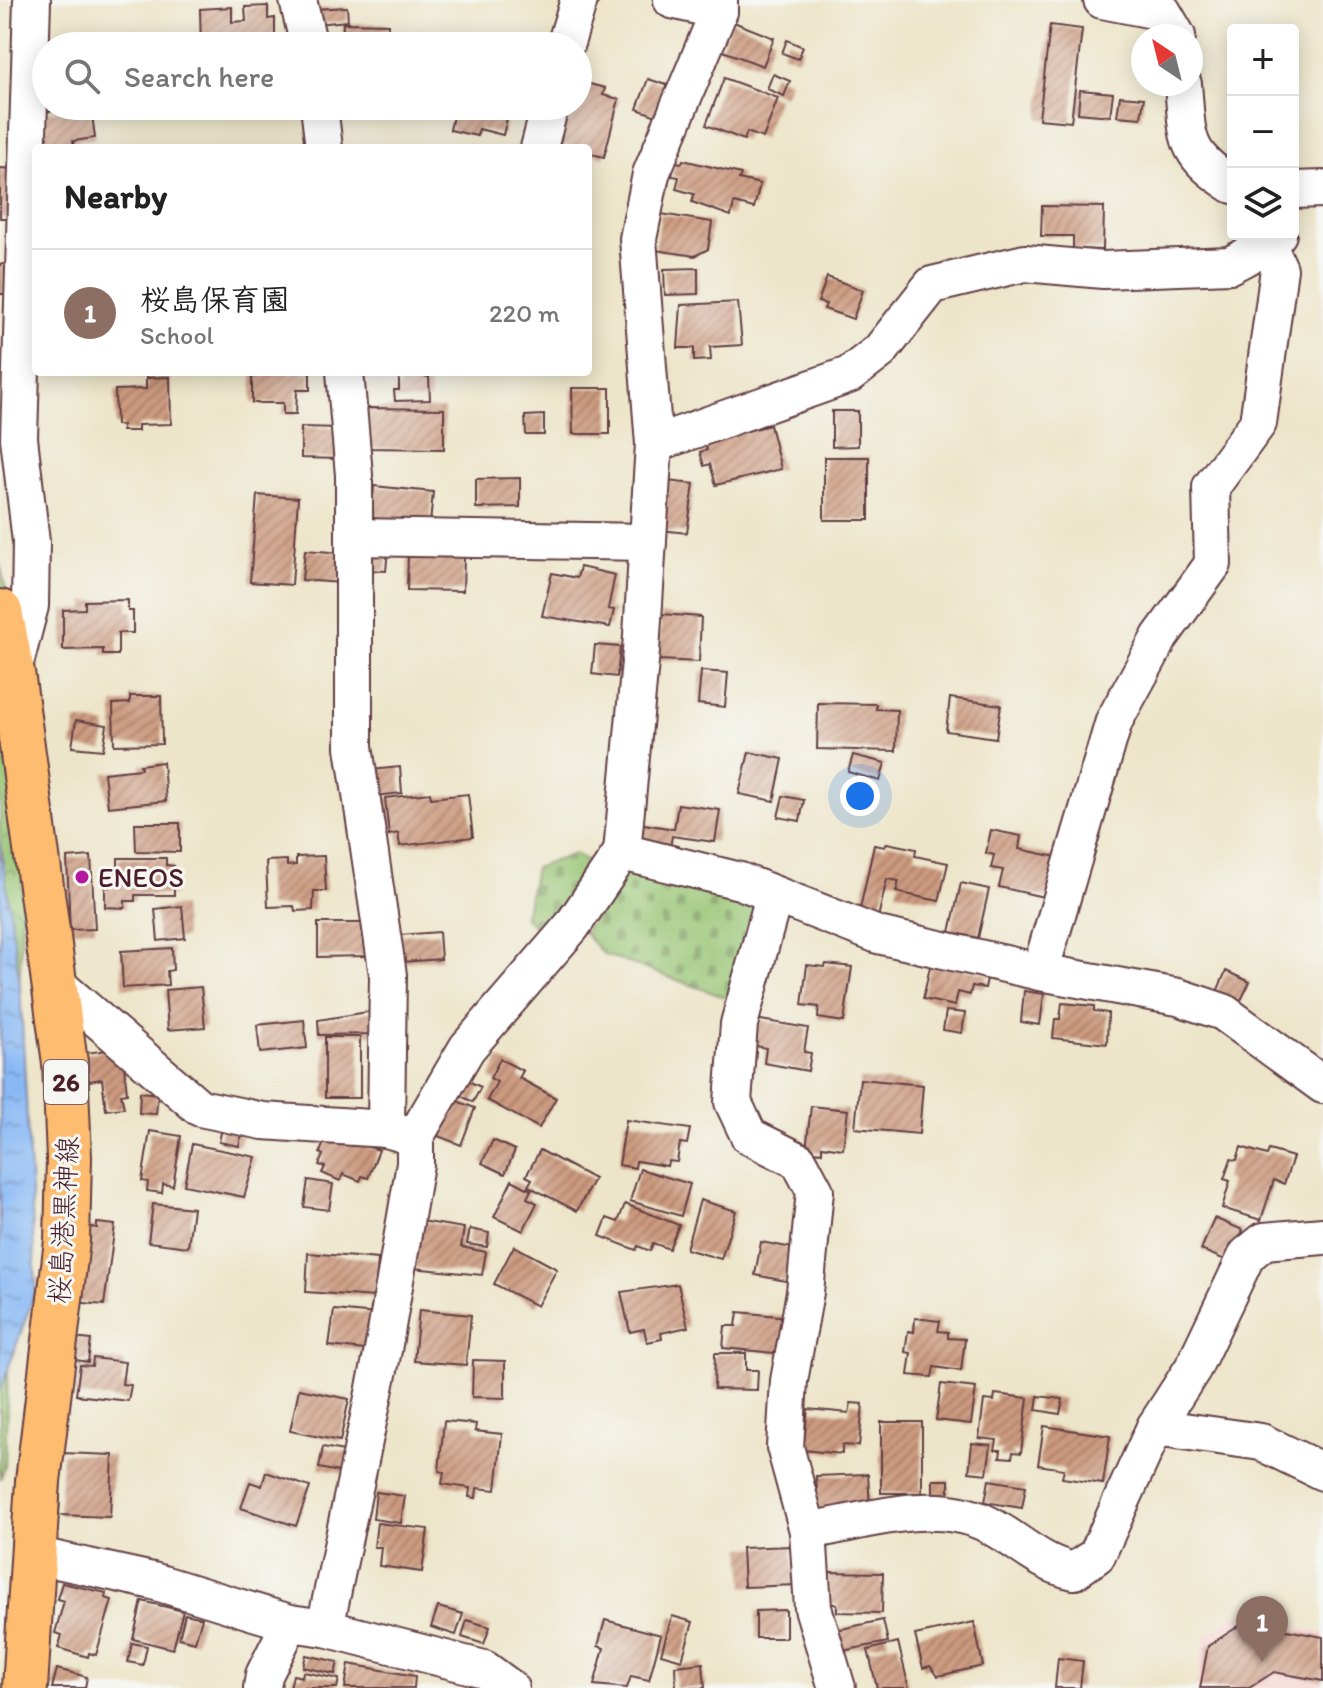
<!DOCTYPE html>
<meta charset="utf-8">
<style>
body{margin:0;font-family:Itim,"Klee One",sans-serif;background:#f6f6f6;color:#222}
.controls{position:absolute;right:24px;top:24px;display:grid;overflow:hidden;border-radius:8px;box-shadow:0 4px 20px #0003}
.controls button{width:72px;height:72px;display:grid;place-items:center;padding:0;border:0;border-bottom:2px solid #e0e0e0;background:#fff;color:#222;font:40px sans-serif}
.compass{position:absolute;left:1131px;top:24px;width:72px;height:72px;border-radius:50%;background:#fff;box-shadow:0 4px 20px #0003;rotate:325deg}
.you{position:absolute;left:860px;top:796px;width:28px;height:28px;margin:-20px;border:6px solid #fff;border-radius:50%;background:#1a73e8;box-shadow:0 0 0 12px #1a73e833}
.badge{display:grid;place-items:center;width:52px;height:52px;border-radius:50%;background:#b5179e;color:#fff;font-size:26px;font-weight:700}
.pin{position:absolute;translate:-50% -66px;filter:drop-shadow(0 2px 4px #0008)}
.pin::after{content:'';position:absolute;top:42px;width:28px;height:24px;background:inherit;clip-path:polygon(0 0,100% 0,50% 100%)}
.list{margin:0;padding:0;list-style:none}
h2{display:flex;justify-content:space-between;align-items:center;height:104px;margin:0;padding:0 32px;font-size:34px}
h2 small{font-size:26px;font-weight:400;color:#767676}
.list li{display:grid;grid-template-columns:52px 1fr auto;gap:24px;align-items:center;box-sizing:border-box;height:128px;padding:0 32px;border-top:2px solid #e0e0e0}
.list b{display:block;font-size:30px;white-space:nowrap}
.list p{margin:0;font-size:26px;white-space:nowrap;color:#767676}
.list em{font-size:26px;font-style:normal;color:#767676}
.icon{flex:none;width:44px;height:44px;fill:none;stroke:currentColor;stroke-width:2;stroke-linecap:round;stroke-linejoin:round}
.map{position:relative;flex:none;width:1323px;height:1688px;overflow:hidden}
.search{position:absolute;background:#fff;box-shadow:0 4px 20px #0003;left:32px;top:32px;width:560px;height:88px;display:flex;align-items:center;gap:20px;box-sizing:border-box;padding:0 28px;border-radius:44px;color:#767676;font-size:30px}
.panel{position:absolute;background:#fff;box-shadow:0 4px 20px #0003;left:32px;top:144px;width:560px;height:232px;border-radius:8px}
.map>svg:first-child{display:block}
.built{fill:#f7d0ce}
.cemetery{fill:url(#cemetery-stones);stroke:#71724f;stroke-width:2}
.park{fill:url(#park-crowns);stroke:#71724f;stroke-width:2}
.water{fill:url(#water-ripples);stroke:#6a6c90;stroke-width:2}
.building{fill:url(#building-hatch)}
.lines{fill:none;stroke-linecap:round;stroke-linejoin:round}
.minor-casing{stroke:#623d43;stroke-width:40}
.major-casing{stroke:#623d43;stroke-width:48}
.minor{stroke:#fff;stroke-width:36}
.major{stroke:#fdbc70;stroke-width:44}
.poi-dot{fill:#b5179e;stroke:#f6f6f2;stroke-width:3}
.labels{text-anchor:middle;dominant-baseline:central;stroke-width:6;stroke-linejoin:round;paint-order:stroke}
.shield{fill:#f6f6f2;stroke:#7e6067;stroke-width:2}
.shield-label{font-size:26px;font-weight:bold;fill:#4a1f2b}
.poi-label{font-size:28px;fill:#4a1f2b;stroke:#f6f6f2;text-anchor:start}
.street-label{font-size:28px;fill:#4a1f2b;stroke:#f6f6f2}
</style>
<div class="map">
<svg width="1323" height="1688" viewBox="0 0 1323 1688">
<defs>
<pattern id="cemetery-stones" width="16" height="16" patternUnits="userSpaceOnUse" patternTransform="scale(2)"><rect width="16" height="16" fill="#98c573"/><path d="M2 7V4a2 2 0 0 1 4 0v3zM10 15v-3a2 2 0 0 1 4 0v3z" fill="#7e9f5f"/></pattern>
<pattern id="park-crowns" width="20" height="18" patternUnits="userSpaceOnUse" patternTransform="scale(2)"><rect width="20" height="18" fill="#98c573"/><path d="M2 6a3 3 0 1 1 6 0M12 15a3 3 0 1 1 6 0" fill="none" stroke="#7e9f5f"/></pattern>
<pattern id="water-ripples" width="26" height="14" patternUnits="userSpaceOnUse" patternTransform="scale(2)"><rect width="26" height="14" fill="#89b9f5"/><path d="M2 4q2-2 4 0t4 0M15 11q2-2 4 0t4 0" fill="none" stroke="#7296c7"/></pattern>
<pattern id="building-hatch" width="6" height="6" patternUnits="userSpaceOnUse" patternTransform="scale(2)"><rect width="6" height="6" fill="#cc9a7f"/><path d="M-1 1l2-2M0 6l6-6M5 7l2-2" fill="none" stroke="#a87d68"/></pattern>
</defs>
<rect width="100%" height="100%" fill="#f6f6f2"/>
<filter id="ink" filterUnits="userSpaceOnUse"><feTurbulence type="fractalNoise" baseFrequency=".0125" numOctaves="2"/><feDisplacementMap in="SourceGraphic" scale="16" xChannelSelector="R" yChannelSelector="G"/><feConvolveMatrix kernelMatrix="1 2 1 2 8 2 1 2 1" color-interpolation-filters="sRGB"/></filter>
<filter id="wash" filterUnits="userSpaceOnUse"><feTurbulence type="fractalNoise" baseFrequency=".006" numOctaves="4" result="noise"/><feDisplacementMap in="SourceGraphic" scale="32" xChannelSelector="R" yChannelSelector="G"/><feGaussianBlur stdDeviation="1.8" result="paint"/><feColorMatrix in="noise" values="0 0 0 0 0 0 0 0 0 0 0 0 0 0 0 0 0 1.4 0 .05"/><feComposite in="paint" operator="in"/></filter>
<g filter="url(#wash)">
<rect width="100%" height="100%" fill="#ede5c9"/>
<path class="built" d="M1237,1613L1323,1633V1688H1196L1205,1636Z"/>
<g class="cemetery">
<path d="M574,854L593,864L550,943L525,917L535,868Z"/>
<path d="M624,870L757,901L736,1001L603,954L584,933Z"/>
</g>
<path class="park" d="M0,565L29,675L5,1467L0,1479Z"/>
<path class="water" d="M0,840L20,984L36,1289L0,1392Z"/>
<g id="blocks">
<g class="building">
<path d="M268,6V19L275,18V46H201L200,9L232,7V22L246,21L245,7Z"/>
<path d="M347,7L348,21L316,24L315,9Z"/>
<path d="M731,21L774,38L763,66L720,50Z"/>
<path d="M343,23L388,24L387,46H342Z"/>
<path d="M1050,25L1082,29L1071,122L1039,119Z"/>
<path d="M787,40L803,47L798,59L782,53Z"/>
<path d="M773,74L790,81L784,96L767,89Z"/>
<path d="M724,78L778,98L763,138L747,132L744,140L706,125Z"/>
<path d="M648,79L673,87L662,118L637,109Z"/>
<path d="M578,81L605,88L603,95L619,99L604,157L588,153V148L556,145L566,106H578Z"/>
<path d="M1080,90L1113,93L1110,116L1078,113Z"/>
<path d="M1120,96L1144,98L1141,118L1117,116Z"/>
<path d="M91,106L95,138L73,141L74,147L44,148L41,129L47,128L45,112Z"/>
<path d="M455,106H510L503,135L479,129L477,136L450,130Z"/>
<path d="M683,160L741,174L739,179L760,184L754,208L734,203L731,216L692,202L694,194L676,189L679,177L672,176L675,162L682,163Z"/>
<path d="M0,168L13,169L11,218H0Z"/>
<path d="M1042,206L1104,207L1103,250L1073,249V236H1041Z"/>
<path d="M661,214L712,222L708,249L695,256L655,250Z"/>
<path d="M0,264L11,265L10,294H0Z"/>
<path d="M698,268V294L665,295L664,269Z"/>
<path d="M827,277L863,290L853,319L824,309L826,304L818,302Z"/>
<path d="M738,302L742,345L710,347L711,360L694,361V348H678L681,305Z"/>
<path d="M252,372H310V390H297L296,414H283V403H252Z"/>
<path d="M399,372L429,377L430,400L395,401L394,390H399Z"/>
<path d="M170,377L171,424L138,425V431H122V425H116L115,390L146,389V378Z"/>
<path d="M572,388H610V434H573Z"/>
<path d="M366,408L444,409V449L366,448Z"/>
<path d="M832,411H858V446L832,447Z"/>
<path d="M544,415V435H526L525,416Z"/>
<path d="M770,425L781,469L716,485L710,464L704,466L700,452L707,450L705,442Z"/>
<path d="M301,427L341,428L340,459L301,458Z"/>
<rect x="824" y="457" width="45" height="63"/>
<path d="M520,478V507L476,508V479Z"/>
<path d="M667,481L694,484L687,533L661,530Z"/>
<path d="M374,486L433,492L430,524L371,518Z"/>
<path d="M257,495L298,498L292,585L250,582Z"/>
<path d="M370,547L388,549L386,571L368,570Z"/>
<path d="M305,550L343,553L341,583L302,580Z"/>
<path d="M408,554L464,556L463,591L407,590Z"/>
<path d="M580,567L615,575L608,609L614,610L610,627L542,616L552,573L577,578Z"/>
<path d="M128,600V611H133V633H118V655H103V649L63,650V610L85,609V601Z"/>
<path d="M661,614L701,617L699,662L659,660Z"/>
<path d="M595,645L620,647L617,677L592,674Z"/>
<path d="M701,671L728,673L725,707L698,704Z"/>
<path d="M130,696H161L162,744L114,745L113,704L130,703Z"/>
<path d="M950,698L1001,705L996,738L946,731Z"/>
<path d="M818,703L876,704V709L897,710L896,751L817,749Z"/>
<path d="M76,720L107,725L103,750L72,747Z"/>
<path d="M749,752L783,759L774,801L739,794Z"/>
<path d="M853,755L885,763L880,781L848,772Z"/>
<path d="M163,762L166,801L108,807L104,773L141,769L140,765Z"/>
<path d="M400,767L402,793L374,796L371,770Z"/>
<path d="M430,793L431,798L468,794L473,837L400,846L398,833L389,835L385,798Z"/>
<path d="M783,796L804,800L800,821L778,817Z"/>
<path d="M678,804L720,810L715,842L672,836L670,847L635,843L638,823L674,829Z"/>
<path d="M135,823H180V852L136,851Z"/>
<path d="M991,830L1021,836L1019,849L1057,857L1048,898L999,887L1003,870L991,868L994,855L986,853Z"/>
<path d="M887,843L916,849L915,856L948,863L939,901L896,892L899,881L887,879L877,922L858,918L874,845L885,847Z"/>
<path d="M91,856L95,929L70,930L67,858Z"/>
<path d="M324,856L326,891H314L313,910L295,911L294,906L268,907L266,861L287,860V866L296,865V857Z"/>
<path d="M118,858H166V865L174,866V895H135V901H125V908L105,907V887H109L110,873H118Z"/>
<path d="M961,883L989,889L978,938L950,932Z"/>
<path d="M182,906L185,938L158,941L155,909Z"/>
<path d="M318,923H366V956L318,957Z"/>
<path d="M439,932L441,959L402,962L400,935Z"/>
<path d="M172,948L173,970L167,971L168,985L123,988L121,951Z"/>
<path d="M931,962L988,974L985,988L972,986L970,995L958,992L955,1006L923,999Z"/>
<path d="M826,964L852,967L844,1022L818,1018L819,1007L802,1005L807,965L825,967Z"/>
<path d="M1226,971L1250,982L1239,1004L1216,994Z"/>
<path d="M201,987L205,1027L168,1030L165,990Z"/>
<path d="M1024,991L1044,994L1040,1025L1021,1022Z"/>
<path d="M1062,1003L1094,1006V1011L1108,1013L1107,1044L1053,1038L1055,1019H1060Z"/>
<path d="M374,1011V1034L319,1035L318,1020Z"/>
<path d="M946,1011L965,1013L962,1033L943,1030Z"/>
<path d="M755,1019L808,1028L804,1052L811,1053L808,1071L764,1063L766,1048L751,1045Z"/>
<path d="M304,1020L307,1048L260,1053L257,1025Z"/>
<rect x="325" y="1037" width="35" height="61"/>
<path d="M122,1048L127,1093L121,1094L124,1108L106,1110L102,1079L89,1081L86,1053Z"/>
<path d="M500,1059L523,1071L519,1078L556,1098L539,1128L487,1100L497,1082L490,1078Z"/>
<path d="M860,1079L923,1085L919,1134L855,1128Z"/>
<path d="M466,1080L481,1087L473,1102L459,1095Z"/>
<path d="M140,1092L158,1094L156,1114L139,1113Z"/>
<path d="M452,1099L475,1108L461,1145L438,1136Z"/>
<path d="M811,1106L848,1110L843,1149L822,1146V1152L806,1150Z"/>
<path d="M626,1120L690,1129L687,1144L680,1143L677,1162L668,1161L667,1166L636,1161L635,1168L619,1165Z"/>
<path d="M222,1128L242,1132L239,1146L219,1142Z"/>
<path d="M150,1131L181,1136L173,1186L163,1184L162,1193L147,1191L148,1182L142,1181Z"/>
<path d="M331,1136L379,1150L368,1178L362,1176L360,1181L343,1174L340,1181L322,1173L325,1167L319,1165L323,1155L320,1153L325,1139Z"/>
<path d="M493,1140L515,1150L505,1174L482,1163Z"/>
<path d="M192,1144L256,1157L244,1197L184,1185Z"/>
<path d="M1241,1147L1267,1155L1269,1150L1293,1157L1284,1184L1274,1180L1261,1220L1222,1208L1230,1181L1224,1179L1231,1159L1237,1160Z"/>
<path d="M540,1150L594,1179L577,1211L528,1186L532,1179L526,1176Z"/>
<path d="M640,1169L690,1184L681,1216L630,1201Z"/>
<path d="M308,1180L333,1184L329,1210L304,1207Z"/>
<path d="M512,1180L531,1190L527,1198L537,1203L523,1231L494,1217Z"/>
<path d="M700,1200L736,1211L721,1259L686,1249Z"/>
<path d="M153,1204L193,1208L188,1247L148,1242Z"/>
<path d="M625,1204L679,1225L669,1249L653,1243L650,1251L638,1246L636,1250L600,1236L607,1218L618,1222Z"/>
<path d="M1214,1218L1243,1230L1230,1262L1201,1250Z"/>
<path d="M421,1221L464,1228L461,1247L486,1252L482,1275L413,1268Z"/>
<path d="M97,1223L115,1225L104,1305L75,1302L85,1226L97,1228Z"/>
<path d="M470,1229L489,1233L487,1247L467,1244Z"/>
<path d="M761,1242L798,1249L791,1282L755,1275Z"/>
<path d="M514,1246L557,1269L537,1306L494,1284Z"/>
<path d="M308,1253L378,1259L375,1297L306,1292Z"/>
<path d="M678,1284L688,1327L661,1333L662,1339L647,1342L644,1329L630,1332L621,1292Z"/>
<path d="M334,1310L376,1314L373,1335L367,1334L365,1350L329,1346Z"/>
<path d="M419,1310L471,1315L466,1365L414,1361Z"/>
<path d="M738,1312L788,1317L785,1354L723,1348L725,1326H736Z"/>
<path d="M915,1318L940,1321L938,1331L948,1332V1338L965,1339L961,1371L934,1367L932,1377L908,1375L911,1353L905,1352L908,1331L914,1332Z"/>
<path d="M73,1338L91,1340L88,1362L70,1359Z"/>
<path d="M715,1353H746V1370H758L757,1390L714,1389Z"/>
<path d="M93,1358L125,1362L122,1384L131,1385L128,1401L76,1395L80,1365L92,1366Z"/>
<path d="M473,1360L505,1361V1398L472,1397Z"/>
<path d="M941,1384L976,1388L971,1424L936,1420Z"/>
<path d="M299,1389L349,1399L340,1441L290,1431Z"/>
<path d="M995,1394L1028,1398L1021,1453L1013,1452L1012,1458L1000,1457L1001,1450H995L997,1440L979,1438L984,1400L994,1401Z"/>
<path d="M1038,1396L1063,1399L1060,1414L1036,1410Z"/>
<path d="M851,1403L863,1404L859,1446L842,1445V1454L803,1450L808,1409L849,1413Z"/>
<path d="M444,1421L476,1424L475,1431L502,1434L496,1490L477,1488L476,1498L469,1497L470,1488L442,1484L444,1472L439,1471Z"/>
<rect x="881" y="1422" width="41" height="71"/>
<path d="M1044,1426L1110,1436L1103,1484L1062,1478L1064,1469L1038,1465Z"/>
<path d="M972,1443L991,1445L987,1474L969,1472Z"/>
<path d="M323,1447L349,1452L344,1473L319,1468Z"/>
<path d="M62,1453L113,1455L110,1517L59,1515Z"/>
<path d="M266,1472L310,1487L296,1526L241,1508L250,1482L262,1486Z"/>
<path d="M868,1474L870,1510L818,1512L816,1476Z"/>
<path d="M933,1480H949V1501L933,1500Z"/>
<path d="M989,1480L1026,1486L1022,1508L985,1502Z"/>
<path d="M376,1492L405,1496L401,1523L373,1519Z"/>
<path d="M377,1523L428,1529L422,1572L379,1566L381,1547H374Z"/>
<path d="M791,1546L796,1585L744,1587L742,1548Z"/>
<path d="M828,1572L883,1573L882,1613L837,1612V1604H827Z"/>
<path d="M62,1583L106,1593L105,1598L112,1600L96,1655L89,1653L88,1657L58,1648L62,1635L55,1633L64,1601L57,1599Z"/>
<path d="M142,1601L183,1611L173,1649L133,1639Z"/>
<path d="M438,1607L463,1614L456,1635L431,1627Z"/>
<path d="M786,1610V1638H756V1611Z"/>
<path d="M185,1614L202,1618L195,1642L179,1638Z"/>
<path d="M672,1616L693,1622L682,1660L661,1654Z"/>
<path d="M467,1620L490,1627L484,1644L462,1637Z"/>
<path d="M605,1620L661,1635L649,1680L631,1676L627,1688L594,1685L604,1648L598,1646Z"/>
<path d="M883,1620L888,1642L837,1652L832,1631Z"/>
<path d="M974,1622L983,1666L938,1676L930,1666L923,1668L915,1635Z"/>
<path d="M1245,1622L1323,1637V1681L1274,1672L1249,1688H1200L1208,1646Z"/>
<path d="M898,1642L909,1688H877L868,1650Z"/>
<path d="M132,1643L147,1646L143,1665L128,1662Z"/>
<path d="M306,1655L338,1662L335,1674L303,1667Z"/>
<path d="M1058,1658L1083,1661L1080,1688H1055Z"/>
<path d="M703,1663L705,1688H676L675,1666Z"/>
<path d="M349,1664L415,1676L414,1688H345Z"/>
<path d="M57,1669L87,1677L85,1688H52Z"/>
<path d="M303,1672L339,1679L337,1688H290L293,1675L302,1677Z"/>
</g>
</g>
</g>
<g filter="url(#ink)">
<use href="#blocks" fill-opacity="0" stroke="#623d43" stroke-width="2"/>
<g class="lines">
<defs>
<g id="minor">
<path d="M298,0L309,46"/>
<path d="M672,0L719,11"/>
<path d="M1102,0L1163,12L1177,36"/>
<path d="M565,46L579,0"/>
<path d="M1183,84C1188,140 1183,153 1233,185"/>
<path d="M319,106L324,148"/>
<path d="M539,148L550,106"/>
<path d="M1293,190L1323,189"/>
<path d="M345,372L354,475V747L388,975L386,1129"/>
<path d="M654,444L849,375L880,351L932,285L1025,263L1103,270L1230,265L1268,245L1278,234"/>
<path d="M355,537L648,542"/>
<path d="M13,671L30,606L31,542L19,438L32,0"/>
<path d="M622,852L740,881L878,935L1040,972L1178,997L1223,1012L1323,1085"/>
<path d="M774,896L739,1024L733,1102L749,1136L799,1161L815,1191L805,1292L789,1381L785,1447L808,1531L813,1608L837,1688"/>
<path d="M1040,972L1114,721L1160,637L1213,564L1211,487L1258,423L1279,269L1268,245"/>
<path d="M51,979L200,1108L263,1121L386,1129L407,1135"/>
<path d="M1155,1427L1261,1442L1323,1472"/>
<path d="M808,1531C863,1522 930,1498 983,1522C1017,1538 1035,1562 1074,1571L1097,1555L1155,1427L1193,1368L1247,1255L1264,1241L1323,1236"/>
<path d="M34,1555L153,1581L290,1623L325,1628L484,1669L510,1688"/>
<path d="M325,1628L383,1350L415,1164V1137L467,1048L572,926L622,852L641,651L654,444L638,239L651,174L719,11V0"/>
<path d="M262,1688L264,1675L290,1623"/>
</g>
<path id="major" d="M0,612L12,672L65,1063L69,1158L67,1241L38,1481L25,1688"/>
</defs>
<use href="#minor" class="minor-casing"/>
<use href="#major" class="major-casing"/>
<use href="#minor" class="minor"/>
<use href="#major" class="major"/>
</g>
</g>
<circle class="poi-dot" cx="82" cy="877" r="8"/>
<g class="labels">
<rect class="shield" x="44" y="1060" width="44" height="44" rx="6"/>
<g class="shield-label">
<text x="66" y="1082">26</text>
</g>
<g class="poi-label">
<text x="98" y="877">ENEOS</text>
</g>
<g class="street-label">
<text transform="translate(63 1220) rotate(-87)">桜島港黒神線</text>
</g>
</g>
</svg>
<div class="controls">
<button>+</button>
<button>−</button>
<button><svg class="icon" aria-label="layers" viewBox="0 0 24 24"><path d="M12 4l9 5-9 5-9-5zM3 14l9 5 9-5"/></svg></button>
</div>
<svg class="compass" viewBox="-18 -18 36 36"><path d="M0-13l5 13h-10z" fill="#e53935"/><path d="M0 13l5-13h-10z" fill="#767676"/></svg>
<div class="you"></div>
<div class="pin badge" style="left:1262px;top:1662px;background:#8d6e63">1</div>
<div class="search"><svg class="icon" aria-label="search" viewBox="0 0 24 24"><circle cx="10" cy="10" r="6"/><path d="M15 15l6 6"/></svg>Search here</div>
<section class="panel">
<h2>Nearby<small></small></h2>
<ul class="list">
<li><span class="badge" style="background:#8d6e63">1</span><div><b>桜島保育園</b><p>School</p></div><em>220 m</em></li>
</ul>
</section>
</div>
